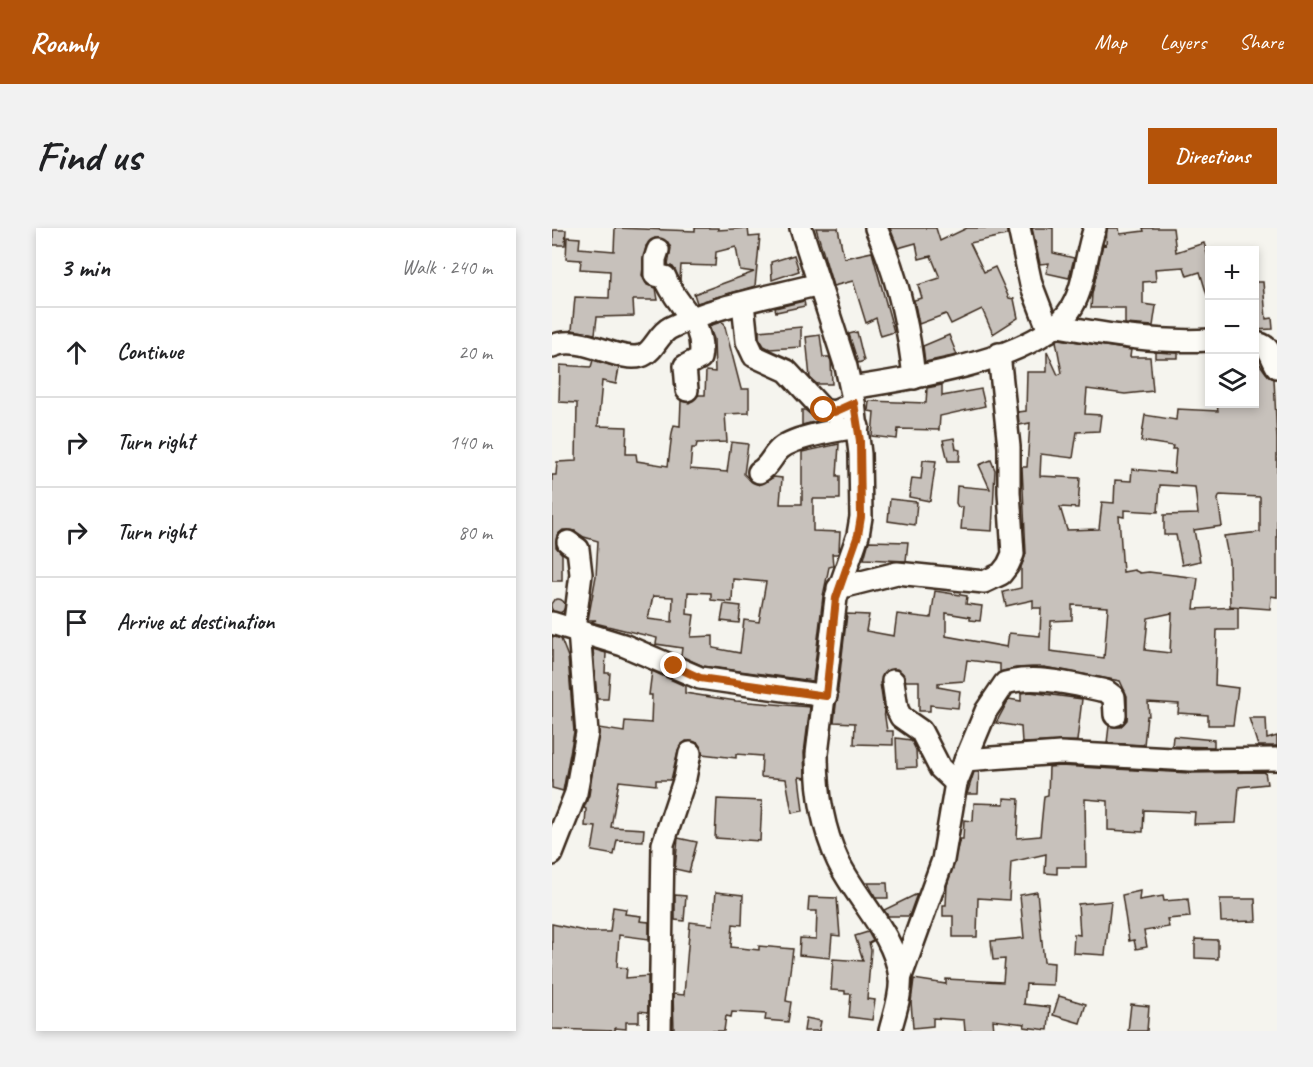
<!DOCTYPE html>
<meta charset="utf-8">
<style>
body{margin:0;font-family:Caveat,sans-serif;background:#f2f2f2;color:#202124}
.controls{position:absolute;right:18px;top:18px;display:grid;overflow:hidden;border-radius:0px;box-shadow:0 3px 9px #0003}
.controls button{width:54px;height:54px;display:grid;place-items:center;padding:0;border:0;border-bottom:2px solid #e0e0e0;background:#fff;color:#202124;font:30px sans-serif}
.stop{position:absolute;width:18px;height:18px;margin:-14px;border:4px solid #b45309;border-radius:50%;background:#fff}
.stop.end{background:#b45309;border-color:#fff;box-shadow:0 2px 6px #0008}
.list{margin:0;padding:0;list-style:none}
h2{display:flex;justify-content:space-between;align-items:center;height:78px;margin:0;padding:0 24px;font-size:26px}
h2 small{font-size:20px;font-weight:400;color:#757577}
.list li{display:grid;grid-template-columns:39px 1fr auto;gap:18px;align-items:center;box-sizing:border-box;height:90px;padding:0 24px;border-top:2px solid #e0e0e0}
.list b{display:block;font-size:22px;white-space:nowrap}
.list em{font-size:20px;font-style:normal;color:#757577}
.icon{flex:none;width:33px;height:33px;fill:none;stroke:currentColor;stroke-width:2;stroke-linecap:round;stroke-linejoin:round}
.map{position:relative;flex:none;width:725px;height:803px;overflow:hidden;border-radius:0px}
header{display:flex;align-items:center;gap:36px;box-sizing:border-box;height:84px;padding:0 30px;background:#b45309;color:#fff}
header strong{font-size:28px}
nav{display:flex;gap:33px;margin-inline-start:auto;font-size:21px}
.intro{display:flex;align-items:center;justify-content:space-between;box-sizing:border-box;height:144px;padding:0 36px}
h1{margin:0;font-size:42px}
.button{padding:15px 27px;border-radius:0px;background:#b45309;color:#fff;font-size:21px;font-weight:700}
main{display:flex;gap:36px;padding:0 36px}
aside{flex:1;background:#fff;border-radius:0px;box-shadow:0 3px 9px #0003}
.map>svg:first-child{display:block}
.building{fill:#c7c1bb;stroke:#3b2a1e;stroke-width:1.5;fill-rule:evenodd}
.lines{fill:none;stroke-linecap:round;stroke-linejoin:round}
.minor-casing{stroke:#3b2a1e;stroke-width:26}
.minor{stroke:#fdfcf7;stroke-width:21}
.route{stroke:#b45309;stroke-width:8}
</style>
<header>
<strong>Roamly</strong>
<nav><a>Map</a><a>Layers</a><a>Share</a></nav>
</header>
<div class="intro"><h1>Find us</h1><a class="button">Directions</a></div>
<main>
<aside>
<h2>3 min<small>Walk · 240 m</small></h2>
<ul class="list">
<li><svg class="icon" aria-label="ahead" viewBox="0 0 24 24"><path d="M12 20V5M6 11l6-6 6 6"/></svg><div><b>Continue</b></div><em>20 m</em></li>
<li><svg class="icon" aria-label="right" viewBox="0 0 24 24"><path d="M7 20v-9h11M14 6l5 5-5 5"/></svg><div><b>Turn right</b></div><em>140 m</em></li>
<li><svg class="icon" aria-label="right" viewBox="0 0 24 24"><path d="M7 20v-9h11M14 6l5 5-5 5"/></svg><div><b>Turn right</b></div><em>80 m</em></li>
<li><svg class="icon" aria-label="arrive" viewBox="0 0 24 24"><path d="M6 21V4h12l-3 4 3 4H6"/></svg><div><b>Arrive at destination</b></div></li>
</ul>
</aside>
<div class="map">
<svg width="725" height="803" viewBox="0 0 725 803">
<rect width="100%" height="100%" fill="#f5f4ee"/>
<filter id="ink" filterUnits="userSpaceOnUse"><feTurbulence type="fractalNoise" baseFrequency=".0167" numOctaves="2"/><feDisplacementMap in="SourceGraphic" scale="12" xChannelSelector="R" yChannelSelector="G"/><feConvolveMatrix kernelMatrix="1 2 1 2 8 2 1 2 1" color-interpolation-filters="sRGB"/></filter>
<g filter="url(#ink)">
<g class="building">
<path d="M63,0L143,3V0H166V2L196,0L197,9L208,8L203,58L145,75L142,66L202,44L188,42L184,19L164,24L163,38L129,37L128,52L121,39L116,37L119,20L116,14L103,10L94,18L90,47L95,57L104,60L106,72H81L82,88L45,89L43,106L20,102L23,69L57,70L58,43L28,41L29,32L14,31L15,9L28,10L27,20L62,23Z"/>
<path d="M264,0H286L292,30L320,24L342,104L329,108L324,90L314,95L301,53L281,58Z"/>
<path d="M338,0H384L388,13L415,0H455V7L418,15L432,44L443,39L457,70L462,71L466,90L441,106L430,81L399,96L394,86L367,96L362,72L370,70L366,57L388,50L379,28L367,31L364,15L346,20Z"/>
<path d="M480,0H501V25L522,30L517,50L494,45L497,35L488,36Z"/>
<path d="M555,0H567L568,6L592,3L591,0H621L624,24L652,15L657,33V67H655L648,44L635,48L632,39L603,41L604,53L591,54V76L604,78L601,98L573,96V80H539L540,66L551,16L554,17Z"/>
<path d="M1,2H14L13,17H1Z"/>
<path d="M242,27L247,43L220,52L219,34Z"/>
<path d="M702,54H711L714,91L720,90L721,101L702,102Z"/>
<path d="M252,73L253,78L224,84L223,80Z"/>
<path d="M169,94L172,95L189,161H197V185L173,186L175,214L145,215L144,220H140L138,241L175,244L179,214L196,216L192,246L197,251L207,257L222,249L230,250L228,276H250V224L287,216L285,248H288V271H261V303L288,304L287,323L286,326H280L281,338L277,339L271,368L261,453L151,438L129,428L130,420L104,416L105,410L39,394L44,392H36L44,348L46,313L32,309L23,303L11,302L5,307L4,319L10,326V353H0V247H4L5,234L24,233L25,175L7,174L8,137L39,139L41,132L67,140L64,156L50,153L46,198L75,199L74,226H84L85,233L116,238L120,205L122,197L128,198L129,173L137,175L147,167H153L154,143L163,144L162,111L157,98ZM181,351L214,354L207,394L192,392L188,425L161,420V408L139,409L142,387L135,386L136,364L159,365V372L180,374ZM101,368L121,369L120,394L96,391Z"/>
<path d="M249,99V119L218,121L212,118L207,110V103Z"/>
<path d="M305,104L312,133L306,135L297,106Z"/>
<path d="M268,107L271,129H277L279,133L280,156H265L258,150L254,109Z"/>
<path d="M397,107L405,127L373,134L371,118Z"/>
<path d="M507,111L579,122L578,129H598L601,163L573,166L535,161L533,186L549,187L547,203L525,204L521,230L489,226L488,248L528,250L526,280L508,279L515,302L547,301L550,274L562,275L563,252L579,253L580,241L622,245L624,221H620L621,218L589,213L593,187L624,192L625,181L666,183L665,176H702V128L714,145L722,151L725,212V369L719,368L718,381L678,378L677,333L672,308L708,304V269L668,267L666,271L670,298L642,302L648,333L630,337L624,307H612V287L646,286L643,259L608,257L606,284L572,282V289L567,288L571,344L582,342L588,345L597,344L646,350L642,381L686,379V402H665L663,457L686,460L681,497H656V487L626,485L627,476L596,474L597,488H595L592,517L555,515L557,498L568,499L575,492V468L568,453L492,439L464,440L448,444V436L415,432L412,453L386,455V459L408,463L406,480L378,477V483H367V453H354L351,446L345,441L334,443L328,455L335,503H341V517L302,516L303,495L282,494L295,386L317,387L314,403L342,408L345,386L379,390L383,363L415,368L414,376L430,378L428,393L418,392V389L394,385V408L455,419L457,405L488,408L489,380H481V372L454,378L451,364L469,360V339L474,326L470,239H475L478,195L467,197L466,184L474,183L475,144H495V123L506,147L510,145L504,113ZM520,377L556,379L552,430L498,423L499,393L520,392ZM620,385L618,425L593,422L596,390Z"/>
<path d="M603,124L626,125V130H603Z"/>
<path d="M390,157V168L429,161L433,178L388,188L387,202L346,201L345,211L320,208L322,184L316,183L317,173L374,175L375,160Z"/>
<path d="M250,182H253L266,193L250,197Z"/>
<path d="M402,210L404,221L408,222L407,233H396L391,212Z"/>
<path d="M371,232L384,233L378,273L357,269L360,250L369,251Z"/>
<path d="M439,232L443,242L440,303L409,301L411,279H406L404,275L405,258L438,261L427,237Z"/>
<path d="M338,271L365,274L363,297L336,293Z"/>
<path d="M317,313L356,314L354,333L312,331Z"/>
<circle cx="6" cy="378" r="7"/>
<path d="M172,376L189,378L187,395L169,393Z"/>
<path d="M0,408L9,411L16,429L22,504L11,563L0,560Z"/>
<path d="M41,421L54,425L53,445H58L56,471H45Z"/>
<path d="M100,443L133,458V465L184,473L258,479L252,525L253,550L247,549L251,583L240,585L234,551L209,549L210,528L184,526V530L150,526L146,515L134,513L126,522L119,552H104V557L67,553L59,599L92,601L91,613L65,612L62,627L40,623L44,599L33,598L34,581L32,580L37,567L47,500L72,504L73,493L99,495L100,467H97Z"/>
<path d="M478,464L530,471L525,513L470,515L469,499L444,495L457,471L469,473V465Z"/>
<path d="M697,490H714L715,511L725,508V518H706Z"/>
<path d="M621,508L662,512V519L620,518Z"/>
<path d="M344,510L359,512L364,522L365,539L345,540Z"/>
<path d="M508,538L638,545L713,544L715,556L687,559L684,595L642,596L643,584L592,582L591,604L556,602V573L533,571L534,639H505V646L493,645L494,626L459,634L457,672L426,670L425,709H401V688H391V677H394L395,657L408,611H411L412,592L421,593L422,575L452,576V570L467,571L465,610L488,608L492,568L496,567L497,539Z"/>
<path d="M422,544H427L426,566H415Z"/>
<path d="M165,571L210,573L208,613L163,610Z"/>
<path d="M126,610L145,614L137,644L123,641Z"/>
<path d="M316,655H335L336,670H324Z"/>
<path d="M588,663L587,672L611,668L612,673L636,671L638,689L615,691L617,699L592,703L595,719L584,721L582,712L577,713L570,667Z"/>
<path d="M164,664L191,667L190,697L181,696L179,719L207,722V718L241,721L234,773L239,774L236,794L213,792L214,786L180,784L179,789L174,788L172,803H122L121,766L132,767L138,694L161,697Z"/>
<path d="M485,664L492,734L502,735L501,757L474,756L472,776L498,779L496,802L472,799L473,796L441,792L442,803H413L412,792L381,790V798L361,800L359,774L362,751L394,756V751L451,754L453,731L441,732L439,713L472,710L468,667Z"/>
<path d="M365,666L357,688H336L332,682Z"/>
<path d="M123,667L134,668L132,693L123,692Z"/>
<path d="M257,669L285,670L288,708L280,707L278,730L247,727L248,710L264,711L265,683H256Z"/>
<path d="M668,671H703L704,693L669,694Z"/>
<path d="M559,673L553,727L521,725L522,706L528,707L526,676Z"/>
<path d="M61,679L74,681L73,686L89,688L88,693L97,694V711L67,707L65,739L75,740L74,750L96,748V784L87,783V794H74V801L63,800V803L0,801V696L37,704H58Z"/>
<path d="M316,704L321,713L317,715L319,722L315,771L323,772L320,792L297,789L299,766H293V763L279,762L281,731L311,733L303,708Z"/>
<path d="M643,711L666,712V731L643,730Z"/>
<path d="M507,768L534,776L528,795L501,787Z"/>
<path d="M579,776L597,778L595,803H576Z"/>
<path d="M254,790L269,793L267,803H252Z"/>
</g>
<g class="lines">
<defs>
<g id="minor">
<path d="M249,0L294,139L302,175L308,226L309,289L306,307L284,370L265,526C265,563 270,599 286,633C304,671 342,705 348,749C350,766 342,787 338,803"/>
<path d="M324,0C345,47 357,99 362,150"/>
<path d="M467,0L479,56L497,103"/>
<path d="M106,22L103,31V47L113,49C123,78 155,95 148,130L133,138L135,162"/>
<path d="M191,75L195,113L202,128L235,143L271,182L282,184L302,175"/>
<path d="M506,98C557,107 606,115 658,112"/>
<path d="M702,115C718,116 718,127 725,139"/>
<path d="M0,118C30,105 66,135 89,128C101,125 106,106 118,100C164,77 218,69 267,56"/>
<path d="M299,160C357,151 489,132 520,79C534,55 533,26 543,0"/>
<path d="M207,244C218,238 220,227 229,220C244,208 286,202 306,199"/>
<path d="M16,314L26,321L29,346L22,401"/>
<path d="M286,360L345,345L432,354L449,346L456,337L461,326L457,264V219L447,126"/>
<path d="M0,395L71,417L148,450L274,468"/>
<path d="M341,453L345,481L349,489L369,503L388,540L404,555"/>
<path d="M413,532L508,525L639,532L725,531"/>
<path d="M0,626L24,565L35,505L27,403"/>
<path d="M348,751L391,632L404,555L434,483L453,455C485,446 523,457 554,463L562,469L563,487"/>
<path d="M108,803L111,616L133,550L138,525"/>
</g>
</defs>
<use href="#minor" class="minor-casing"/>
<use href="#minor" class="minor"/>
</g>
</g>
<g class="lines" filter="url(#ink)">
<path class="route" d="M122,438L148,450L274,468L284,370L306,307L309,289L308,213L302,175L282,184L272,182"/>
</g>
</svg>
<div class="controls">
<button>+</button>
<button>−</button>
<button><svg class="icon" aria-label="layers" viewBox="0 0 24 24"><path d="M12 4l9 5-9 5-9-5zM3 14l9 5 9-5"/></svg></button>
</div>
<div class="stop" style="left:272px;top:182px"></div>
<div class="stop end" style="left:122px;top:438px"></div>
</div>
</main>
